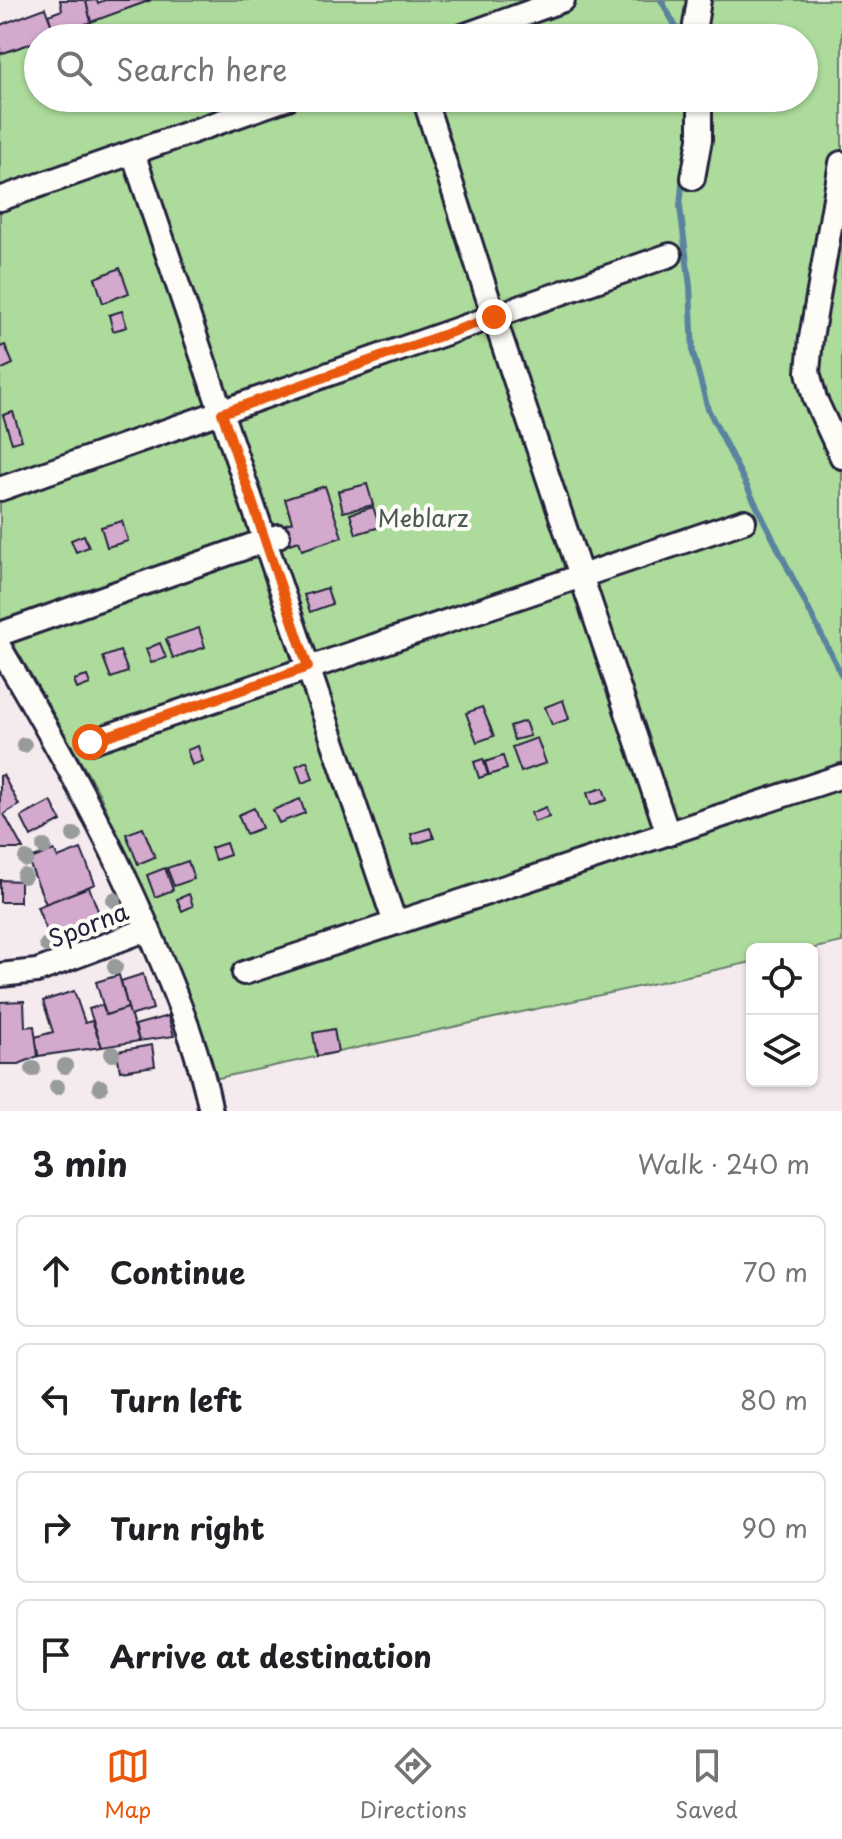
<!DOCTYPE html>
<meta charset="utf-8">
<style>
body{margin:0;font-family:"Playpen Sans",sans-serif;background:#f2f2f2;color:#202124}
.controls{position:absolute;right:24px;bottom:24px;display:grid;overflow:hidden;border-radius:12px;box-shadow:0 2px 6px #0004}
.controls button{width:72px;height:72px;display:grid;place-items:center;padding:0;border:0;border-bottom:2px solid #e0e0e0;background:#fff;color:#202124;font:40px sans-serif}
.stop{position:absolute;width:24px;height:24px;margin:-18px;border:6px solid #ea580c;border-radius:50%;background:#fff}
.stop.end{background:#ea580c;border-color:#fff;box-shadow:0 2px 8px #0008}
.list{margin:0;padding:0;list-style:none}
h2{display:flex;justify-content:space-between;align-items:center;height:104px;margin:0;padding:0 32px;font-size:34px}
h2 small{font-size:26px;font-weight:400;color:#757577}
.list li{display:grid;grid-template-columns:52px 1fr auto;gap:24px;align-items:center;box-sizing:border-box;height:112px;margin:0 16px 16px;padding:0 16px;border:2px solid #e0e0e0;border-radius:12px}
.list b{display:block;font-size:30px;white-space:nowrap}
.list em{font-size:26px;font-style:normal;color:#757577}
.icon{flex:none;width:44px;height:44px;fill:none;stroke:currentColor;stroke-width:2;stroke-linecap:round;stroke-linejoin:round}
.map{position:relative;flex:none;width:842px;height:1111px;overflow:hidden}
.search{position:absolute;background:#fff;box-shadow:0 2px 6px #0004;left:24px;right:24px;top:24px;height:88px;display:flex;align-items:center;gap:20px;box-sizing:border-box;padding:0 28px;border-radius:44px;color:#757577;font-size:30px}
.sheet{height:616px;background:#fff}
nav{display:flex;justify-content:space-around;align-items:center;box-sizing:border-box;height:112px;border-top:2px solid #e0e0e0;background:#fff;font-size:22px;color:#757577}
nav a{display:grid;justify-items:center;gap:4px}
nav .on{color:#ea580c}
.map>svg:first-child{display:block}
.green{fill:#acdb9b;stroke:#677e6b;stroke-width:2}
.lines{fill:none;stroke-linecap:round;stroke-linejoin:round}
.stream{stroke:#5a839f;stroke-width:6}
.building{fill:#d3a9ce;stroke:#22223b;stroke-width:2}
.minor-casing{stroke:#22223b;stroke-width:28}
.minor{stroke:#fdfcf7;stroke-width:22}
.tree{fill:#989b9c}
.route{stroke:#ea580c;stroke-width:10}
.labels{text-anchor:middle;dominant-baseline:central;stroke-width:8;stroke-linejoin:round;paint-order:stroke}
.park-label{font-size:24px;fill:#4b5a58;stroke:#fdfcf7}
.street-label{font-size:24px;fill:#22223b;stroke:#fdfcf7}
</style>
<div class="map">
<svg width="842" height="1111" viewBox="0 0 842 1111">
<rect width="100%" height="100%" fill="#f5ebef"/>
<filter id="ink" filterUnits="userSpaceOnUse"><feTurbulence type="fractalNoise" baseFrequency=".0125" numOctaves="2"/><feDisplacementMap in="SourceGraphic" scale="16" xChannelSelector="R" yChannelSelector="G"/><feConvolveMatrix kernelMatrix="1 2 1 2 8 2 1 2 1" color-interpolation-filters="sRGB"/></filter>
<g filter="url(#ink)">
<path class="green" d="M151,0H842V942L811,949H752V962L209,1080L151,909L99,793L0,623V54L38,41V98H804V38H46Z"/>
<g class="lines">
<g class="stream">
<path d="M661,0L682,38"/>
<path d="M683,174L680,207L690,286L693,353L708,409L842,676"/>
</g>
</g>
<g class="building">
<path d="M60,0H86L91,22L55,35L48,15L62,10Z"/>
<path d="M97,0L98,3L105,0H151L91,22L86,1Z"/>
<path d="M45,8L55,35L38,38V41L0,54V25Z"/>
<path d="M120,268L129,293L103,303L95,278Z"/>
<path d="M122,311L127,327L113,331L109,315Z"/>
<path d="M5,345L13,364L0,370V347Z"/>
<path d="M13,412L22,440L12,443L3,415Z"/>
<path d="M367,484L373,505L343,512L338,491Z"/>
<path d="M325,486L342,537L302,550L299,541L283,546L277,527L292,522L285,499Z"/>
<path d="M373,507L380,527L356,534L350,514Z"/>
<path d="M122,521L128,541L107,547L101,527Z"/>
<path d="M84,535L89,547L76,552L71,540Z"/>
<path d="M327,588L332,604L310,612L304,595Z"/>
<path d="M199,628L205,647L173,658L166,639Z"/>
<path d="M160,643L166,658L151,663L146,649Z"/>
<path d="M120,651L128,672L111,678L103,657Z"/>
<path d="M87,676L90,684L77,689L74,680Z"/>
<path d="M563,700L569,719L552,725L545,707Z"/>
<path d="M482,707L494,736L477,742L466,713Z"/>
<path d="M525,721L530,736L514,740L510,726Z"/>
<path d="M537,738L546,763L521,772L512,747Z"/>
<path d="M198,746L203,761L192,765L187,750Z"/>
<path d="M503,756L507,769L489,775L485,762Z"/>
<path d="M483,759L488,775L479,778L474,762Z"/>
<path d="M307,761L313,779L302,783L296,766Z"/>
<path d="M3,775L19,805L4,814L23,849H0V776Z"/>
<path d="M603,788L607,800L591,805L587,793Z"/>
<path d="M300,799L305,813L279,823L273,810Z"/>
<path d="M51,801L61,821L31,837L21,817Z"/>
<path d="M546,807L549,817L534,822L531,813Z"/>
<path d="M254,808L262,828L246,834L238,815Z"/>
<path d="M143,828L155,857L138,864L126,834Z"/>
<path d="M430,828L434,838L414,844L411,834Z"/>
<path d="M226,843L230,855L215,860L211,848Z"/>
<path d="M81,849L95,884L46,904L28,860L54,850L58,858Z"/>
<path d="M188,861L194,879L174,886L167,868Z"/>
<path d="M165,868L173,890L155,897L147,875Z"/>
<path d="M0,880L20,881V902H0Z"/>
<path d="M89,887L100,916L59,933L58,930L48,934L37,907Z"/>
<path d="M189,894L193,906L182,911L177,899Z"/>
<path d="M143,974L153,1009L130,1016L121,981Z"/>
<path d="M119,975L128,1008L106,1015L96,982Z"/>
<path d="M74,991L85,1023L92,1021L102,1047L38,1056L35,1037L53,1032L43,1001Z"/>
<path d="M24,1001L25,1027L34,1026L38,1056L19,1064H0V1002Z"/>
<path d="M102,1005L106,1015L128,1008L139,1041L102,1047L89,1009Z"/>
<path d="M168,1016L174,1036L139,1041L135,1025Z"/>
<path d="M334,1029L338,1052L317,1056L313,1033Z"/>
<path d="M152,1045L155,1066L120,1071L117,1051Z"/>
</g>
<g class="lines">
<defs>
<g id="minor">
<path d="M457,38L563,0"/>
<path d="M693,38L699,0"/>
<path d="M424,98L494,317L668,834"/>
<path d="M133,153L395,923"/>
<path d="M841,163L811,338L808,372L815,399L842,457"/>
<path d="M693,178L700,139V98"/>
<path d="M0,199L288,98"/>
<path d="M0,489L670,255"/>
<path d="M0,634L278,536"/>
<path d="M0,648C58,746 113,844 157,950C179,1002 200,1055 211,1111"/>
<path d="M90,742L744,521"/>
<path d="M244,973L842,776"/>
<path d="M0,975L37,971L148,929"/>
</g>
</defs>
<use href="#minor" class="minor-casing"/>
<use href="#minor" class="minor"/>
</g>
<g class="tree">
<circle cx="24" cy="745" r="8"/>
<circle cx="74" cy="835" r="8"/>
<circle cx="44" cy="847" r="8"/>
<circle cx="26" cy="859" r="8"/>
<circle cx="24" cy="876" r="8"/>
<circle cx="114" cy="900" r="8"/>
<circle cx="115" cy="921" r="8"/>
<circle cx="77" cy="933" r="8"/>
<circle cx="47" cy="945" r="8"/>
<circle cx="115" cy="967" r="8"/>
<circle cx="112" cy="1054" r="8"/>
<circle cx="65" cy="1066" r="8"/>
<circle cx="33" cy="1069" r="8"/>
<circle cx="57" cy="1087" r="8"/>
<circle cx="100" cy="1087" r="8"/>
</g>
</g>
<g class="lines" filter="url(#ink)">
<path class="route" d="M90,742L308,667L222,413L494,317"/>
</g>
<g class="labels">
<g class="park-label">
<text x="423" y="517">Meblarz</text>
</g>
<g class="street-label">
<text transform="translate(88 924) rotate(-21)">Sporna</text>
</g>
</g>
</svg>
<div class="controls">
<button><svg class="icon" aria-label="locate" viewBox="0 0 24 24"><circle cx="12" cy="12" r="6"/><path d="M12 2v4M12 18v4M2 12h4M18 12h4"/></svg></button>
<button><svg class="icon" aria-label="layers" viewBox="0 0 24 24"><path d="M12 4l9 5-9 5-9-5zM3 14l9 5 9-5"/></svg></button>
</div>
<div class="stop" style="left:90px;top:742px"></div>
<div class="stop end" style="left:494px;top:317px"></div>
<div class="search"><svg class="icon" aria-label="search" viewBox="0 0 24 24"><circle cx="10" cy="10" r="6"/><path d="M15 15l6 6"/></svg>Search here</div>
</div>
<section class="sheet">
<h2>3 min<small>Walk · 240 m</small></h2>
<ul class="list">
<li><svg class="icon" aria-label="ahead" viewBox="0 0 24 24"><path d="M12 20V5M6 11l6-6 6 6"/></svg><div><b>Continue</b></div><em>70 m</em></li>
<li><svg class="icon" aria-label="left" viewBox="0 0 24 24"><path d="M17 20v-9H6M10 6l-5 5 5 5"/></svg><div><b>Turn left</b></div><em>80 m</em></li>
<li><svg class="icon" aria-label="right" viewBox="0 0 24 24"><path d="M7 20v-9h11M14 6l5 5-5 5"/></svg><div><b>Turn right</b></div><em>90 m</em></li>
<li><svg class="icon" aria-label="arrive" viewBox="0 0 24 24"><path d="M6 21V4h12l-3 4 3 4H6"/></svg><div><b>Arrive at destination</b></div></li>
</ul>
</section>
<nav>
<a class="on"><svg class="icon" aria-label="map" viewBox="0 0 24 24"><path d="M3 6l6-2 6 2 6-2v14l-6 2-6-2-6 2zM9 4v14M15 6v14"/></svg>Map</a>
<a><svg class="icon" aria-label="directions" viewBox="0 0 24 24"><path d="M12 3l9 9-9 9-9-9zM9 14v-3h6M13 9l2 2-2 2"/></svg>Directions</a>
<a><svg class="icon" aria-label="saved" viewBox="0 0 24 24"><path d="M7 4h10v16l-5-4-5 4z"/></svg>Saved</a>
</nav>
